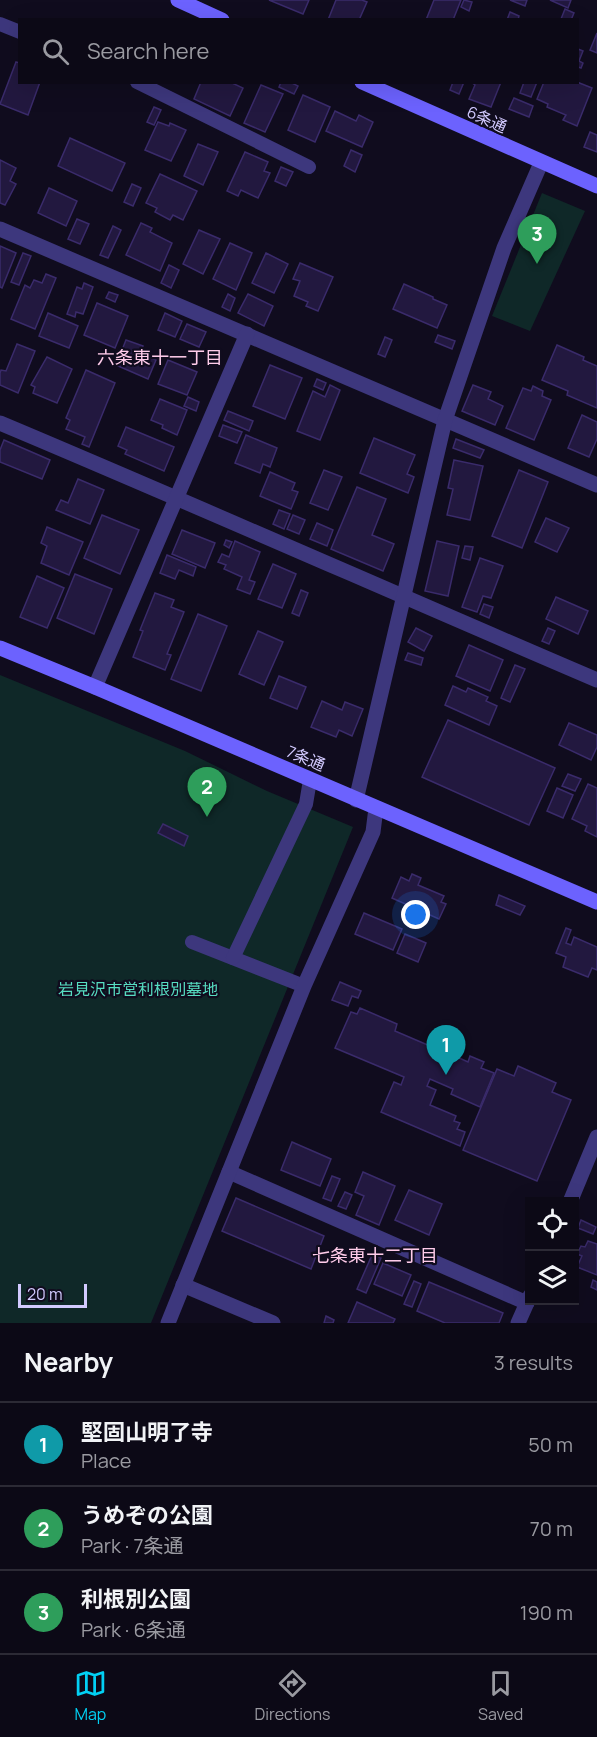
<!DOCTYPE html>
<meta charset="utf-8">
<style>
body{margin:0;font-family:Manrope,"Noto Sans JP",sans-serif;background:#15121f;color:#f1f3f6}
.controls{position:absolute;right:18px;bottom:18px;display:grid;overflow:hidden;border-radius:0px;box-shadow:0 6px 24px #0002}
.controls button{width:54px;height:54px;display:grid;place-items:center;padding:0;border:0;border-bottom:2px solid #2c2a35;background:#0c0916;color:#f1f3f6;font:30px sans-serif}
.scale{position:absolute;left:18px;bottom:15px;width:69px;box-sizing:border-box;padding-left:6px;border:3px solid #d2caff;border-top:0;font-size:16px;line-height:21px;white-space:nowrap;color:#d2caff;-webkit-text-stroke:4px #100c1e;paint-order:stroke}
.you{position:absolute;left:416px;top:915px;width:21px;height:21px;margin:-15px;border:4px solid #fff;border-radius:50%;background:#1a73e8;box-shadow:0 0 0 9px #1a73e833}
.badge{display:grid;place-items:center;width:39px;height:39px;border-radius:50%;background:#02d0f3;color:#fff;font-size:20px;font-weight:700}
.pin{position:absolute;translate:-50% -50px;filter:drop-shadow(0 2px 3px #0008)}
.pin::after{content:'';position:absolute;top:32px;width:21px;height:18px;background:inherit;clip-path:polygon(0 0,100% 0,50% 100%)}
.list{margin:0;padding:0;list-style:none}
h2{display:flex;justify-content:space-between;align-items:center;height:78px;margin:0;padding:0 24px;font-size:26px}
h2 small{font-size:20px;font-weight:400;color:#9a9aa1}
.list li{display:grid;grid-template-columns:39px 1fr auto;gap:18px;align-items:center;box-sizing:border-box;height:84px;padding:0 24px;border-top:2px solid #2c2a35}
.list b{display:block;font-size:22px;white-space:nowrap}
.list p{margin:0;font-size:20px;white-space:nowrap;color:#9a9aa1}
.list em{font-size:20px;font-style:normal;color:#9a9aa1}
.icon{flex:none;width:33px;height:33px;fill:none;stroke:currentColor;stroke-width:2;stroke-linecap:round;stroke-linejoin:round}
.map{position:relative;flex:none;width:597px;height:1323px;overflow:hidden}
.search{position:absolute;background:#0c0916;box-shadow:0 6px 24px #0002;left:18px;right:18px;top:18px;height:66px;display:flex;align-items:center;gap:15px;box-sizing:border-box;padding:0 21px;border-radius:0px;color:#9a9aa1;font-size:22px}
.sheet{height:330px;background:#0c0916}
nav{display:flex;justify-content:space-around;align-items:center;box-sizing:border-box;height:84px;border-top:2px solid #2c2a35;background:#0c0916;font-size:16px;color:#9a9aa1}
nav a{display:grid;justify-items:center;gap:3px}
nav .on{color:#02d0f3}
.map>svg:first-child{display:block}
.green{fill:#0f2828}
.building{fill:#22183f;stroke:#3a2b6b;stroke-width:1.5}
.lines{fill:none;stroke-linecap:round;stroke-linejoin:round}
.lane{stroke:#3d377d;stroke-width:14}
.street{stroke:#3d377d;stroke-width:15}
.secondary{stroke:#6c62fe;stroke-width:15}
.labels{text-anchor:middle;dominant-baseline:central;stroke-width:4.5;stroke-linejoin:round;paint-order:stroke}
.street-label{font-size:16px;fill:#d2caff;stroke:#100c1e}
.park-label{font-size:16px;fill:#57ddc2;stroke:#100c1e}
.neighbourhood-label{font-size:18px;fill:#ffccea;stroke:#100c1e}
</style>
<div class="map">
<svg width="597" height="1323" viewBox="0 0 597 1323">
<rect width="100%" height="100%" fill="#100c1e"/>
<g class="green">
<path d="M542,193L585,211L530,331L492,316Z"/>
<path d="M0,675L185,751L267,791L353,827L151,1323H0Z"/>
</g>
<g class="building">
<path d="M269,0H309L303,14Z"/>
<path d="M336,0H362L367,2L359,20H328Z"/>
<path d="M434,0H461L453,20H426Z"/>
<path d="M464,0L472,2L469,11L461,7Z"/>
<path d="M510,0H527L525,6Z"/>
<path d="M550,0H571L568,8Z"/>
<path d="M565,9L574,13L571,20L561,19Z"/>
<path d="M510,12L519,16L518,20H507Z"/>
<path d="M597,33V53L590,50Z"/>
<path d="M578,49L583,51L579,61L583,63L581,68L578,67Z"/>
<path d="M16,62L20,63V82H40L28,115L0,104Z"/>
<path d="M201,82H230L243,88L230,116L194,99Z"/>
<path d="M281,82H290L298,86L294,94L279,87Z"/>
<path d="M453,82H464L459,94L450,90Z"/>
<path d="M471,82H501L491,107L469,99L475,85Z"/>
<path d="M524,82H537L531,97L520,93Z"/>
<path d="M544,82H577L592,88L577,126L563,120L566,115L547,107L548,104L537,99Z"/>
<path d="M261,85L283,94L265,132L244,123Z"/>
<path d="M303,95L330,107L315,142L288,130Z"/>
<path d="M514,98L533,106L529,117L509,109Z"/>
<path d="M154,107L161,110L154,125L147,122Z"/>
<path d="M335,111L356,121L359,115L373,122L362,147L326,131Z"/>
<path d="M158,122L169,126L170,123L186,130L171,161L145,150Z"/>
<path d="M590,132L597,135V152L584,147Z"/>
<path d="M70,138L125,163L112,191L58,166Z"/>
<path d="M198,144L218,152L203,185L184,176Z"/>
<path d="M351,150L362,155L355,172L344,166Z"/>
<path d="M245,152L268,162L264,171L270,173L258,198L241,190L238,196L227,191Z"/>
<path d="M0,160L16,168L10,181L16,184L5,205L0,203Z"/>
<path d="M281,167L293,172L286,186L275,181Z"/>
<path d="M160,174L197,191L183,220L173,215L170,220L155,212L157,208L146,203Z"/>
<path d="M132,184L141,188L133,206L124,202Z"/>
<path d="M49,188L77,201L66,226L38,213Z"/>
<path d="M77,219L89,224L80,244L68,239Z"/>
<path d="M141,223L152,228L150,232L172,243L160,271L126,255Z"/>
<path d="M113,226L121,230L108,258L100,255Z"/>
<path d="M199,230L220,239L203,274L183,264Z"/>
<path d="M230,243L252,253L236,290L213,279Z"/>
<path d="M0,246L16,253L2,288L0,287Z"/>
<path d="M23,253L31,256L19,285L11,282Z"/>
<path d="M266,253L288,264L274,293L252,283Z"/>
<path d="M300,263L333,277L318,311L306,306L308,302L294,296L300,281L293,279Z"/>
<path d="M169,265L179,270L171,288L161,283Z"/>
<path d="M46,274L56,278L35,329L11,319L25,285L30,288L34,280L42,283Z"/>
<path d="M84,283L93,287L83,314L76,312L75,317L67,314L77,287L82,289Z"/>
<path d="M404,284L433,297V299L447,305L437,328L393,309Z"/>
<path d="M109,292L118,295L115,302L106,298Z"/>
<path d="M228,294L235,298L230,311L222,307Z"/>
<path d="M248,294L273,306L264,326L238,313Z"/>
<path d="M97,303L128,316L115,348L84,335Z"/>
<path d="M48,313L78,326L69,348L39,336Z"/>
<path d="M165,313L182,321L175,337L158,330Z"/>
<path d="M187,324L206,332L199,347L180,339Z"/>
<path d="M438,335L455,341L452,349L435,342Z"/>
<path d="M385,337L392,340L385,357L378,354Z"/>
<path d="M126,340L143,346L140,354L156,360L148,379L116,365Z"/>
<path d="M17,344L35,351L18,393L0,385V373L1,370L6,371Z"/>
<path d="M557,345L584,357L583,360L597,366V408L567,395L568,391L542,380Z"/>
<path d="M47,357L72,369L57,403L33,393L35,387L31,385Z"/>
<path d="M168,360L197,372L187,395L158,384Z"/>
<path d="M270,365L302,378L285,419L253,406Z"/>
<path d="M86,370L115,383L89,447L82,444L85,437L66,429L70,420L66,418Z"/>
<path d="M317,379L326,383L323,390L314,386Z"/>
<path d="M330,385L340,390L320,440L297,431L313,391L325,397Z"/>
<path d="M473,385L491,392L488,399L503,406L495,425L462,411Z"/>
<path d="M533,386L543,391L542,396L551,400L534,440L506,428L523,388L531,391Z"/>
<path d="M188,397L199,402L196,411L184,406Z"/>
<path d="M160,399L187,410L177,435L162,428L163,425L151,420Z"/>
<path d="M228,411L253,421L249,431L224,420Z"/>
<path d="M582,415L597,422V439L589,457L568,448Z"/>
<path d="M223,425L242,432L237,443L219,436Z"/>
<path d="M126,427L174,447L164,471L125,454L127,450L118,446Z"/>
<path d="M246,435L277,448L270,467L263,464L260,473L235,463Z"/>
<path d="M374,438L415,455L407,474L414,477L408,493L360,473Z"/>
<path d="M456,439L484,450L480,458L453,448Z"/>
<path d="M4,440L50,460L42,479L0,462V450Z"/>
<path d="M454,460L483,466L470,520L447,515L453,489L448,488Z"/>
<path d="M324,470L342,477L328,510L310,503Z"/>
<path d="M519,470L548,482L522,548L492,536Z"/>
<path d="M270,472L295,483L292,490L298,492L291,509L260,496Z"/>
<path d="M78,479L104,490L90,524L56,510L61,500L68,503Z"/>
<path d="M357,487L386,499L372,535L394,544L383,571L331,549Z"/>
<path d="M279,510L290,514L284,529L273,524Z"/>
<path d="M102,515L139,530L120,574L84,558Z"/>
<path d="M293,515L305,520L299,534L287,529Z"/>
<path d="M546,518L569,528L557,552L535,542Z"/>
<path d="M317,523L333,530L327,546L310,539Z"/>
<path d="M47,527L83,542L69,575L41,563L47,546L41,543Z"/>
<path d="M182,530L215,543L205,568L172,554Z"/>
<path d="M226,540L232,542L229,548L224,545Z"/>
<path d="M235,541L260,552L249,580L255,582L250,594L237,589L242,577L224,569L226,565L218,562L222,554L229,557Z"/>
<path d="M437,541L459,546L448,596L425,591Z"/>
<path d="M465,546L473,547L470,560L462,558Z"/>
<path d="M167,555L196,567L193,576L179,570L175,579L160,573Z"/>
<path d="M480,558L503,566L491,598L483,596L477,612L462,607Z"/>
<path d="M273,564L296,574L282,608L258,599Z"/>
<path d="M75,574L112,589L94,634L57,618Z"/>
<path d="M37,576L64,588L47,628L20,617Z"/>
<path d="M301,590L308,593L299,616L292,613Z"/>
<path d="M155,593L174,600L171,607L184,612L167,654L171,655L165,670L133,657L143,631L140,630Z"/>
<path d="M556,597L588,611L578,634L546,619Z"/>
<path d="M484,604L493,607L489,618L480,614Z"/>
<path d="M198,614L227,626L201,691L171,679Z"/>
<path d="M416,628L432,636L424,651L408,642Z"/>
<path d="M548,628L555,631L549,644L542,641Z"/>
<path d="M258,631L283,642L264,685L239,674Z"/>
<path d="M469,645L503,660L490,691L456,676Z"/>
<path d="M408,653L423,658L421,665L405,660Z"/>
<path d="M515,665L525,669L510,702L501,698Z"/>
<path d="M279,676L306,687L297,709L270,698Z"/>
<path d="M453,686L466,692L468,688L488,697L486,701L497,706L489,725L445,705Z"/>
<path d="M322,701L342,710L345,702L363,709L352,736L339,730L336,737L311,727Z"/>
<path d="M448,720L555,768L529,825L422,777Z"/>
<path d="M569,723L597,735V747L591,760L559,745Z"/>
<path d="M568,774L581,779L575,791L562,786Z"/>
<path d="M588,784L597,788V837L585,831L587,826L572,819Z"/>
<path d="M557,788L573,795L563,818L547,811Z"/>
<path d="M163,824L188,836L184,846L158,833Z"/>
<path d="M412,874L421,878L418,885L444,896L441,902L446,904L439,919L392,898L401,877L409,881Z"/>
<path d="M499,895L525,906L520,915L496,905Z"/>
<path d="M364,913L402,929L393,950L355,934Z"/>
<path d="M566,928L571,930L566,943L571,945L574,937L597,947V970L592,968L588,977L563,967L566,957L556,953Z"/>
<path d="M405,934L426,943L418,962L397,953Z"/>
<path d="M340,982L361,991L358,998L352,996L348,1006L332,1000Z"/>
<path d="M360,1008L397,1024L395,1031L430,1046L434,1037L452,1044L448,1053L468,1062L470,1056L484,1062L481,1068L494,1073L480,1107L451,1094L453,1089L430,1079L427,1086L436,1090L430,1105L456,1116L454,1121L460,1123L457,1129L465,1132L460,1146L381,1112L394,1082L401,1085L404,1077L335,1048L351,1012L357,1014Z"/>
<path d="M518,1066L556,1083L552,1092L571,1100L537,1181L463,1150L497,1069L514,1076Z"/>
<path d="M292,1142L331,1159L320,1186L281,1170Z"/>
<path d="M363,1172L395,1186L379,1225L356,1215L364,1196L355,1192Z"/>
<path d="M332,1176L340,1179L331,1201L323,1198Z"/>
<path d="M409,1190L442,1204L429,1235L395,1220Z"/>
<path d="M345,1192L352,1195L346,1209L338,1206Z"/>
<path d="M236,1198L324,1236L311,1269L222,1231Z"/>
<path d="M581,1220L596,1227L593,1234L578,1228Z"/>
<path d="M588,1241L597,1244V1275L577,1267L582,1256L577,1254L581,1246L585,1247Z"/>
<path d="M372,1255L381,1258L366,1293L357,1289Z"/>
<path d="M383,1263L411,1275L402,1296L374,1284Z"/>
<path d="M593,1280L597,1282V1290L591,1287Z"/>
<path d="M414,1281L421,1284L412,1307L404,1304Z"/>
<path d="M429,1282L503,1313L499,1323H445L417,1311Z"/>
<path d="M357,1302L395,1319L393,1323H348Z"/>
<path d="M326,1316L334,1320L333,1323H324Z"/>
</g>
<g class="lines">
<g class="lane">
<path d="M0,24L20,32"/>
<path d="M137,82L309,167"/>
<path d="M192,942L304,986"/>
<path d="M233,958L306,804L310,780"/>
</g>
<g class="street">
<path d="M0,229L597,485"/>
<path d="M0,423C200,507 398,595 597,680"/>
<path d="M95,687L247,334"/>
<path d="M356,800L445,420L504,248L541,163"/>
<path d="M229,1172L527,1303"/>
<path d="M570,1202L597,1137"/>
<path d="M183,1285L273,1323"/>
<path d="M168,1323L304,986L373,832L376,808"/>
<path d="M518,1323L530,1296"/>
</g>
<g class="secondary">
<path d="M178,0L222,20"/>
<path d="M362,82L597,186"/>
<path d="M0,648L95,687L597,902"/>
</g>
</g>
<g class="labels">
<g class="street-label">
<text transform="translate(487 119) rotate(24)">6条通</text>
<text transform="translate(306 758) rotate(23)">7条通</text>
</g>
<g class="park-label">
<text x="138" y="989">岩見沢市営利根別墓地</text>
</g>
<g class="neighbourhood-label">
<text x="160" y="357">六条東十一丁目</text>
<text x="375" y="1255">七条東十二丁目</text>
</g>
</g>
</svg>
<div class="controls">
<button><svg class="icon" aria-label="locate" viewBox="0 0 24 24"><circle cx="12" cy="12" r="6"/><path d="M12 2v4M12 18v4M2 12h4M18 12h4"/></svg></button>
<button><svg class="icon" aria-label="layers" viewBox="0 0 24 24"><path d="M12 4l9 5-9 5-9-5zM3 14l9 5 9-5"/></svg></button>
</div>
<div class="scale">20 m</div>
<div class="you"></div>
<div class="pin badge" style="left:446px;top:1075px;background:#0f9aa8">1</div>
<div class="pin badge" style="left:207px;top:817px;background:#2e9e5b">2</div>
<div class="pin badge" style="left:537px;top:264px;background:#2e9e5b">3</div>
<div class="search"><svg class="icon" aria-label="search" viewBox="0 0 24 24"><circle cx="10" cy="10" r="6"/><path d="M15 15l6 6"/></svg>Search here</div>
</div>
<section class="sheet">
<h2>Nearby<small>3 results</small></h2>
<ul class="list">
<li><span class="badge" style="background:#0f9aa8">1</span><div><b>堅固山明了寺</b><p>Place</p></div><em>50 m</em></li>
<li><span class="badge" style="background:#2e9e5b">2</span><div><b>うめぞの公園</b><p>Park · 7条通</p></div><em>70 m</em></li>
<li><span class="badge" style="background:#2e9e5b">3</span><div><b>利根別公園</b><p>Park · 6条通</p></div><em>190 m</em></li>
</ul>
</section>
<nav>
<a class="on"><svg class="icon" aria-label="map" viewBox="0 0 24 24"><path d="M3 6l6-2 6 2 6-2v14l-6 2-6-2-6 2zM9 4v14M15 6v14"/></svg>Map</a>
<a><svg class="icon" aria-label="directions" viewBox="0 0 24 24"><path d="M12 3l9 9-9 9-9-9zM9 14v-3h6M13 9l2 2-2 2"/></svg>Directions</a>
<a><svg class="icon" aria-label="saved" viewBox="0 0 24 24"><path d="M7 4h10v16l-5-4-5 4z"/></svg>Saved</a>
</nav>
